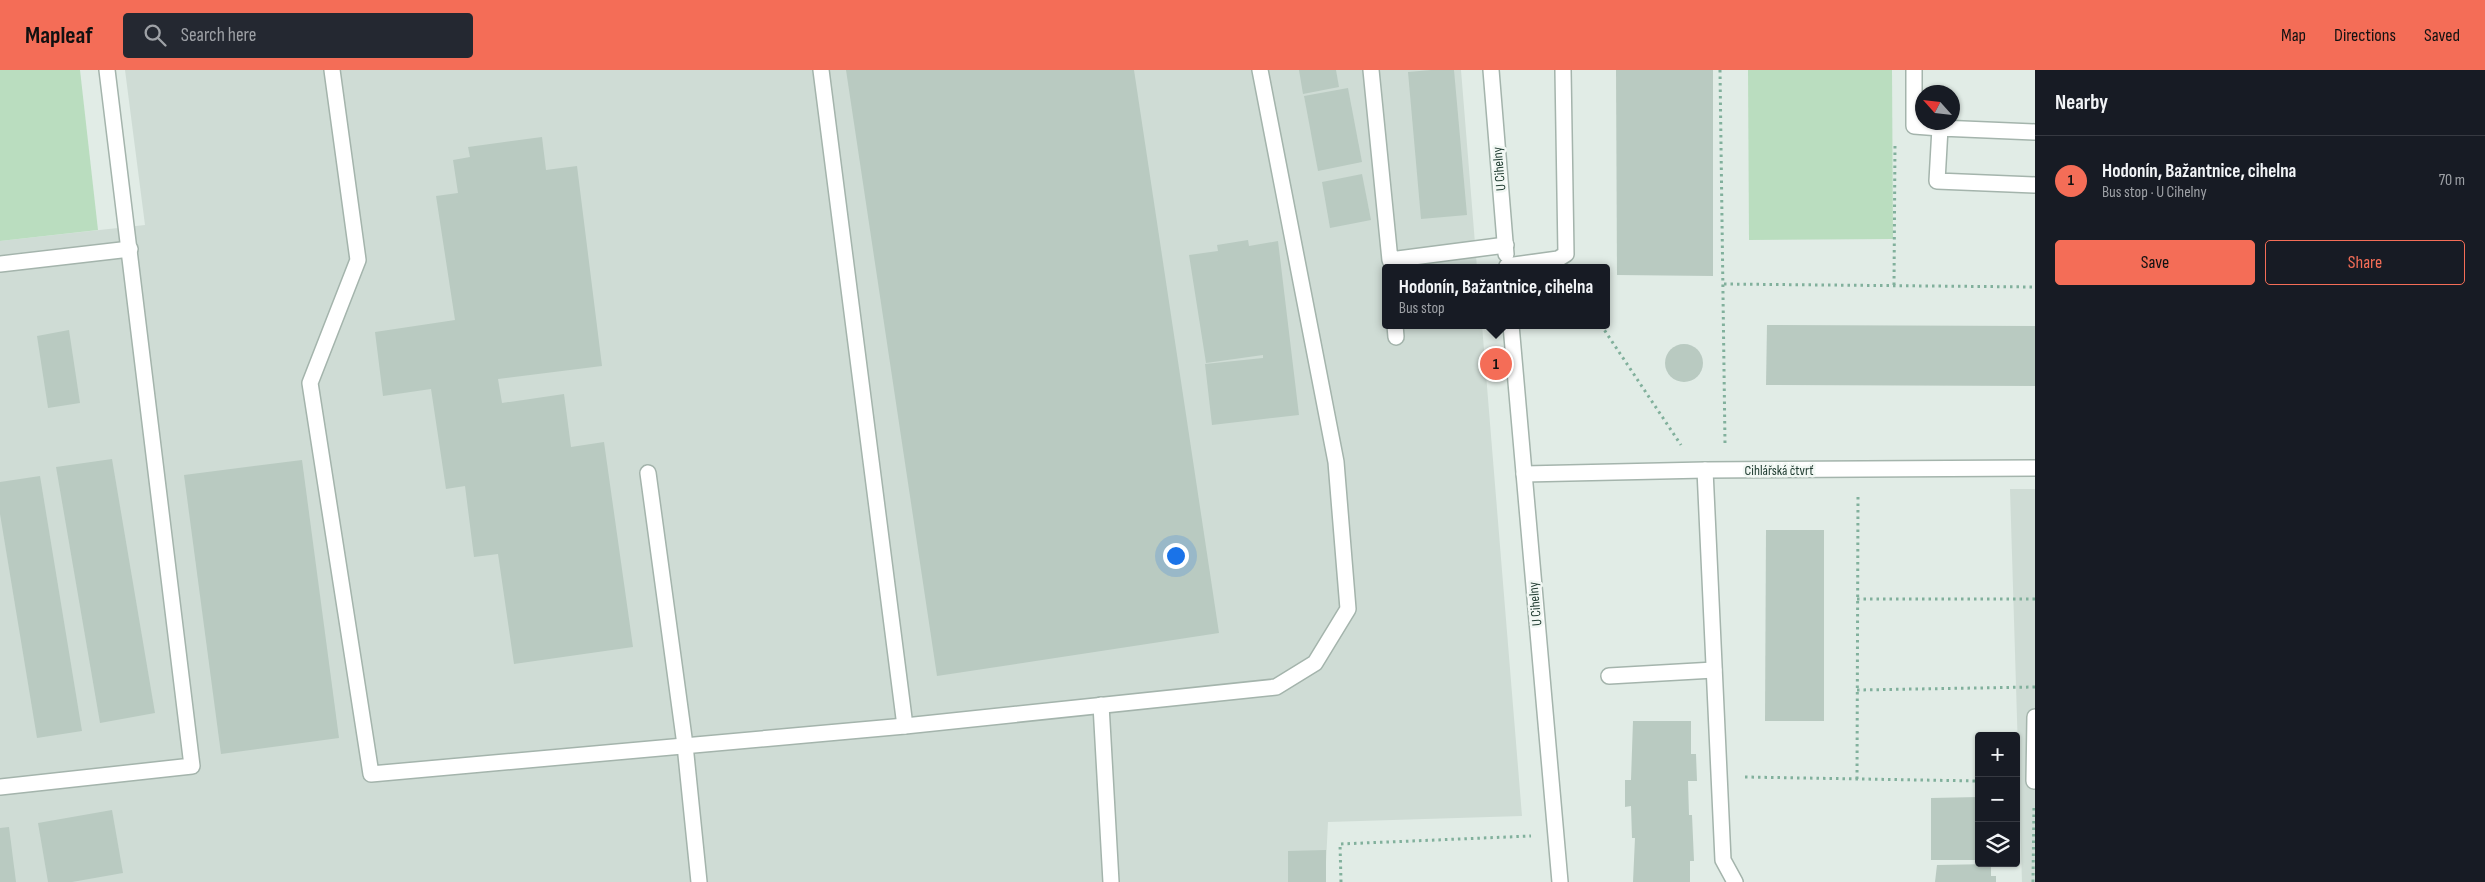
<!DOCTYPE html>
<meta charset="utf-8">
<style>
body{margin:0;font-family:"Sofia Sans Condensed",sans-serif;background:#242831;color:#f1f3f6}
.controls{position:absolute;right:15px;bottom:15px;display:grid;overflow:hidden;border-radius:5px;box-shadow:0 1px 4px #0004}
.controls button{width:45px;height:45px;display:grid;place-items:center;padding:0;border:0;border-bottom:1px solid #363941;background:#171b24;color:#f1f3f6;font:25px sans-serif}
.compass{position:absolute;left:1915px;top:15px;width:45px;height:45px;border-radius:50%;background:#171b24;box-shadow:0 1px 4px #0004;rotate:297deg}
.you{position:absolute;left:1175px;top:485px;width:18px;height:18px;margin:-12px;border:4px solid #fff;border-radius:50%;background:#1a73e8;box-shadow:0 0 0 8px #1a73e833}
.badge{display:grid;place-items:center;width:32px;height:32px;border-radius:50%;background:#f46d57;color:#111;font-size:16px;font-weight:700}
.pin{position:absolute;translate:-50% -50%;border:2px solid #fff;box-shadow:0 1px 5px #0006}
.popup{position:absolute;left:1382px;top:194px;width:228px;height:65px;box-sizing:border-box;display:grid;place-content:center;border-radius:5px;background:#171b24;filter:drop-shadow(0 1px 4px #0005);font-size:16px;white-space:nowrap;color:#9ea1a6}
.popup b{font-size:19px;color:#f1f3f6}
.popup::after{content:'';position:absolute;left:50%;top:100%;margin-left:-10px;border:10px solid transparent;border-top-color:#171b24}
.list{margin:0;padding:0;list-style:none}
h2{display:flex;justify-content:space-between;align-items:center;height:65px;margin:0;padding:0 20px;font-size:21px}
h2 small{font-size:16px;font-weight:400;color:#9ea1a6}
.list li{display:grid;grid-template-columns:32px 1fr auto;gap:15px;align-items:center;box-sizing:border-box;height:90px;padding:0 20px;border-top:1px solid #363941}
.list b{display:block;font-size:19px;white-space:nowrap}
.list p{margin:0;font-size:16px;white-space:nowrap;color:#9ea1a6}
.list em{font-size:16px;font-style:normal;color:#9ea1a6}
.actions{display:flex;gap:10px;padding:15px 20px}
.actions a{flex:1;padding:11px 0;border:1px solid #f46d57;border-radius:5px;text-align:center;font-size:18px;color:#f46d57}
.actions .main{background:#f46d57;color:#111}
.icon{flex:none;width:28px;height:28px;fill:none;stroke:currentColor;stroke-width:2;stroke-linecap:round;stroke-linejoin:round}
.map{position:relative;flex:none;width:2035px;height:812px;overflow:hidden}
header{display:flex;align-items:center;gap:30px;box-sizing:border-box;height:70px;padding:0 25px;background:#f46d57;color:#111}
header strong{font-size:24px}
nav{display:flex;gap:28px;margin-inline-start:auto;font-size:18px}
.search{width:350px;height:45px;background:#242831;display:flex;align-items:center;gap:12px;box-sizing:border-box;padding:0 18px;border-radius:5px;color:#9ea1a6;font-size:19px}
main{display:flex}
aside{flex:1;background:#171b24}
.map>svg:first-child{display:block}
.built{fill:#cfdcd5}
.green{fill:#baddbf}
.building{fill:#b9cac1}
.lines{fill:none;stroke-linecap:round;stroke-linejoin:round}
.minor-casing{stroke:#a4b4ac;stroke-width:18}
.path{stroke:#81b09c;stroke-width:3;stroke-dasharray:2.5 4;stroke-linecap:butt}
.minor{stroke:#fff;stroke-width:15}
.labels{text-anchor:middle;dominant-baseline:central;stroke-width:5;stroke-linejoin:round;paint-order:stroke}
.street-label{font-size:14px;fill:#213d32;stroke:#f2f8f4}
</style>
<header>
<strong>Mapleaf</strong>
<div class="search"><svg class="icon" aria-label="search" viewBox="0 0 24 24"><circle cx="10" cy="10" r="6"/><path d="M15 15l6 6"/></svg>Search here</div>
<nav><a>Map</a><a>Directions</a><a>Saved</a></nav>
</header>
<main>
<div class="map">
<svg width="2035" height="812" viewBox="0 0 2035 812">
<rect width="100%" height="100%" fill="#e1ece6"/>
<g class="built">
<path d="M125,0H1461L1477,198H1386V255H1482L1522,746L1328,752L1325,812H0V171L145,155Z"/>
<path d="M2010,419H2035V812H2022Z"/>
</g>
<g class="green">
<path d="M0,0H80L98,160L0,171Z"/>
<path d="M1748,0H1892L1893,169L1749,170Z"/>
</g>
<g class="building">
<path d="M846,0H1134L1219,563L937,606Z"/>
<path d="M1299,0H1336L1339,17L1303,24Z"/>
<path d="M1431,0H1454L1467,145L1421,149L1408,2Z"/>
<path d="M1616,0H1713V206L1617,205Z"/>
<path d="M1348,18L1362,92L1318,101L1304,26Z"/>
<path d="M542,67L546,100L577,96L602,296L498,309L502,333L564,324L571,377L604,372L633,577L514,594L498,484L474,487L465,416L446,419L431,319L383,326L375,262L455,250L436,126L458,123L453,90L470,87L468,77Z"/>
<path d="M1362,104L1371,150L1330,158L1322,112Z"/>
<path d="M1248,170L1249,176L1278,171L1299,345L1212,355L1205,294L1263,288V285L1206,293L1189,185L1218,181L1217,175Z"/>
<path d="M1767,255L2035,256V316L1766,315Z"/>
<path d="M69,260L80,333L48,338L37,266Z"/>
<circle cx="1684" cy="293" r="19"/>
<path d="M112,389L155,643L100,653L56,397Z"/>
<path d="M302,390L339,668L221,684L184,405Z"/>
<path d="M40,406L82,661L37,668L0,444V412Z"/>
<path d="M1766,460H1824V651H1765Z"/>
<path d="M1633,651H1691V684H1696L1697,711H1688L1689,745H1692L1694,791H1690V812H1633L1635,768H1632L1631,736L1625,737V710H1631Z"/>
<path d="M1979,727V790H1931V728Z"/>
<path d="M112,740L123,803L72,812H48L38,753Z"/>
<path d="M9,757L16,812H0V758Z"/>
<path d="M1326,780V812H1288V781Z"/>
<path d="M1991,794V806H1996V812H1935L1937,795Z"/>
</g>
<g class="lines">
<defs>
<g id="minor">
<path d="M332,0L358,190L310,313L371,704L905,656"/>
<path d="M821,0L905,656L1276,617L1315,593L1348,539L1336,392L1260,0"/>
<path d="M1371,0L1390,190L1506,175"/>
<path d="M1491,0L1506,184"/>
<path d="M1914,0V56L1940,58"/>
<path d="M2035,62L1940,58L1937,111L2035,115"/>
<path d="M0,194L130,179"/>
<path d="M1507,196L1558,189L1566,184L1563,0"/>
<path d="M1395,255L1396,267"/>
<path d="M1511,255L1560,812"/>
<path d="M1705,400L1723,790L1735,812"/>
<path d="M648,403L685,675L699,812"/>
<path d="M1524,404L1705,400L2035,398"/>
<path d="M1609,606L1714,600"/>
<path d="M1101,635L1111,812"/>
<path d="M2034,711L2035,647"/>
<path d="M0,717L192,696L107,0"/>
</g>
</defs>
<use href="#minor" class="minor-casing"/>
<g class="path">
<path d="M1720,0L1725,374"/>
<path d="M1724,214L2035,217"/>
<path d="M1894,215L1895,73"/>
<path d="M1601,255L1681,375"/>
<path d="M1857,529H2035"/>
<path d="M1857,620L2035,617"/>
<path d="M1745,707L1979,711"/>
<path d="M1857,709L1858,425"/>
<path d="M1341,812L1340,774L1531,766"/>
<path d="M2033,812L2034,735"/>
</g>
<use href="#minor" class="minor"/>
</g>
<g class="labels">
<g class="street-label">
<text transform="translate(1499 99) rotate(-95)">U Cihelny</text>
<text x="1779" y="400">Cihlářská čtvrť</text>
<text transform="translate(1535 534) rotate(-95)">U Cihelny</text>
</g>
</g>
</svg>
<div class="controls">
<button>+</button>
<button>−</button>
<button><svg class="icon" aria-label="layers" viewBox="0 0 24 24"><path d="M12 4l9 5-9 5-9-5zM3 14l9 5 9-5"/></svg></button>
</div>
<svg class="compass" viewBox="-18 -18 36 36"><path d="M0-13l5 13h-10z" fill="#e53935"/><path d="M0 13l5-13h-10z" fill="#9ea1a6"/></svg>
<div class="you"></div>
<div class="pin badge" style="left:1496px;top:294px">1</div>
<div class="popup"><b>Hodonín, Bažantnice, cihelna</b>Bus stop</div>
</div>
<aside>
<h2>Nearby<small></small></h2>
<ul class="list">
<li><span class="badge">1</span><div><b>Hodonín, Bažantnice, cihelna</b><p>Bus stop · U Cihelny</p></div><em>70 m</em></li>
</ul>
<div class="actions"><a class="main">Save</a><a>Share</a></div>
</aside>
</main>
